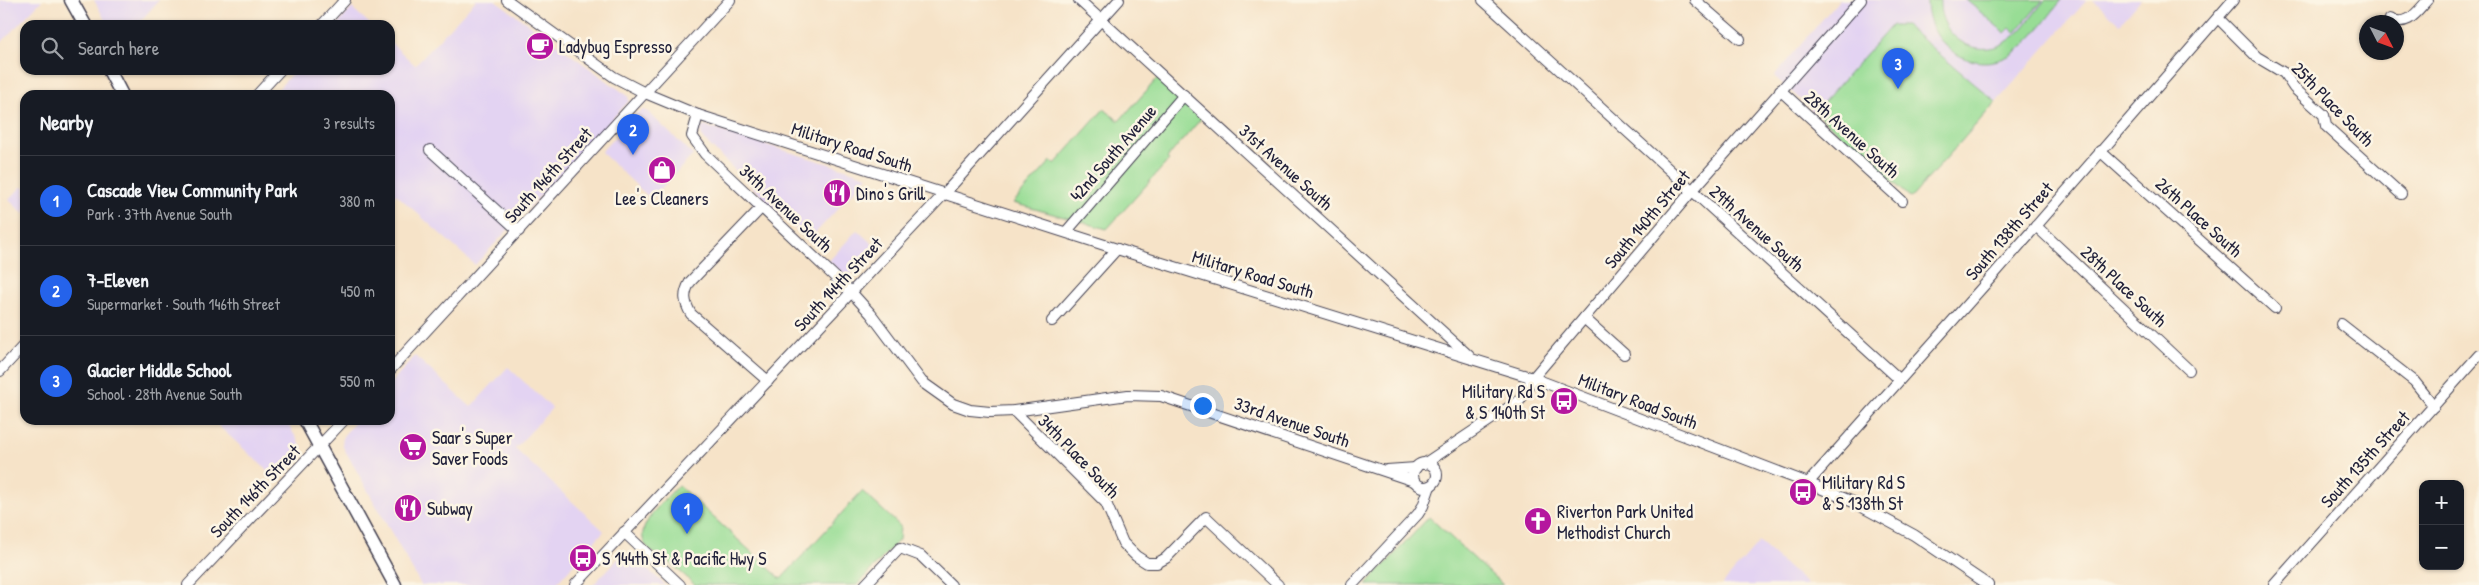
<!DOCTYPE html>
<meta charset="utf-8">
<style>
body{margin:0;font-family:"Patrick Hand",sans-serif;background:#242831;color:#f1f3f6}
.controls{position:absolute;right:15px;bottom:15px;display:grid;overflow:hidden;border-radius:10px;box-shadow:0 1px 4px #0004}
.controls button{width:45px;height:45px;display:grid;place-items:center;padding:0;border:0;border-bottom:1px solid #363941;background:#171b24;color:#f1f3f6;font:25px sans-serif}
.compass{position:absolute;left:2359px;top:15px;width:45px;height:45px;border-radius:50%;background:#171b24;box-shadow:0 1px 4px #0004;rotate:132deg}
.you{position:absolute;left:1202px;top:405px;width:18px;height:18px;margin:-12px;border:4px solid #fff;border-radius:50%;background:#1a73e8;box-shadow:0 0 0 8px #1a73e833}
.badge{display:grid;place-items:center;width:32px;height:32px;border-radius:50%;background:#2563eb;color:#fff;font-size:16px;font-weight:700}
.pin{position:absolute;translate:-50% -41px;filter:drop-shadow(0 1px 2px #0008)}
.pin::after{content:'';position:absolute;top:26px;width:18px;height:15px;background:inherit;clip-path:polygon(0 0,100% 0,50% 100%)}
.list{margin:0;padding:0;list-style:none}
h2{display:flex;justify-content:space-between;align-items:center;height:65px;margin:0;padding:0 20px;font-size:21px}
h2 small{font-size:16px;font-weight:400;color:#9ea1a6}
.list li{display:grid;grid-template-columns:32px 1fr auto;gap:15px;align-items:center;box-sizing:border-box;height:90px;padding:0 20px;border-top:1px solid #363941}
.list b{display:block;font-size:19px;white-space:nowrap}
.list p{margin:0;font-size:16px;white-space:nowrap;color:#9ea1a6}
.list em{font-size:16px;font-style:normal;color:#9ea1a6}
.icon{flex:none;width:28px;height:28px;fill:none;stroke:currentColor;stroke-width:2;stroke-linecap:round;stroke-linejoin:round}
.map{position:relative;flex:none;width:2479px;height:585px;overflow:hidden}
.search{position:absolute;background:#171b24;box-shadow:0 1px 4px #0004;left:20px;top:20px;width:375px;height:55px;display:flex;align-items:center;gap:12px;box-sizing:border-box;padding:0 18px;border-radius:15px;color:#9ea1a6;font-size:19px}
.panel{position:absolute;background:#171b24;box-shadow:0 1px 4px #0004;left:20px;top:90px;width:375px;height:335px;border-radius:15px}
.map>svg:first-child{display:block}
.built{fill:#e3d3f2}
.green{fill:#98dd95;stroke:#5d8068}
.lines{fill:none;stroke-linecap:round;stroke-linejoin:round}
.minor-casing{stroke:#423f50;stroke-width:12}
.major-casing{stroke:#423f50;stroke-width:15}
.minor{stroke:#fff;stroke-width:10}
.major{stroke:#fff;stroke-width:12}
.labels{text-anchor:middle;dominant-baseline:central;stroke-width:5;stroke-linejoin:round;paint-order:stroke}
.poi-label{font-size:18px;fill:#22223b;stroke:#fcf5e5;text-anchor:start}
.street-label{font-size:18px;fill:#22223b;stroke:#fcf5e5}
</style>
<div class="map">
<svg width="2479" height="585" viewBox="0 0 2479 585">
<rect width="100%" height="100%" fill="#fcf5e5"/>
<filter id="ink" filterUnits="userSpaceOnUse"><feTurbulence type="fractalNoise" baseFrequency=".02" numOctaves="2"/><feDisplacementMap in="SourceGraphic" scale="10" xChannelSelector="R" yChannelSelector="G"/><feConvolveMatrix kernelMatrix="1 2 1 2 8 2 1 2 1" color-interpolation-filters="sRGB"/></filter>
<filter id="wash" filterUnits="userSpaceOnUse"><feTurbulence type="fractalNoise" baseFrequency=".0096" numOctaves="4" result="noise"/><feDisplacementMap in="SourceGraphic" scale="20" xChannelSelector="R" yChannelSelector="G"/><feGaussianBlur stdDeviation="1.12" result="paint"/><feColorMatrix in="noise" values="0 0 0 0 0 0 0 0 0 0 0 0 0 0 0 0 0 1.4 0 .05"/><feComposite in="paint" operator="in"/></filter>
<g filter="url(#wash)">
<rect width="100%" height="100%" fill="#f6e3c8"/>
<g class="built">
<path d="M0,0H42L0,44Z"/>
<path d="M94,0H159L137,25H108Z"/>
<path d="M476,0H495L628,96L629,101L475,265L396,194L390,200V95H273L295,70H390V42L415,65Z"/>
<path d="M1839,0H2087L1911,198L1774,76Z"/>
<path d="M2093,0H2141L2120,24Z"/>
<path d="M352,8L371,25H337Z"/>
<path d="M642,110L647,111L693,155L651,199L601,152L637,113Z"/>
<path d="M705,126L868,176L808,241L703,139L700,129Z"/>
<path d="M21,187L25,188V215L9,200Z"/>
<path d="M857,230L878,249L850,275L840,271L829,261Z"/>
<path d="M415,356L471,407L508,367L552,408L515,449L604,531L555,585H421L342,445L343,436L357,420H390V384Z"/>
<path d="M212,420H285L302,447L301,452L277,479Z"/>
<path d="M1759,542L1808,585H1722Z"/>
<path d="M619,558L639,561L665,585H593Z"/>
</g>
<g class="green">
<path d="M1927,0H1940C1938,35 1975,61 2006,42C2022,33 2033,14 2045,0H2062C2047,17 2032,42 2012,54C1972,78 1926,44 1927,0Z"/>
<path d="M1966,0H2043L2015,33L2010,28L2005,33Z"/>
<path d="M1892,25H1905L1996,102L1911,198L1815,112Z"/>
<path d="M1157,79L1201,119L1167,158L1169,160L1107,229L1013,203L1051,161L1055,164L1104,109L1119,121Z"/>
<path d="M678,485L781,579L862,491L900,526L899,540L857,585H695L664,557C657,557 654,553 648,548C629,529 666,500 678,485Z"/>
<path d="M1429,517L1503,585H1366Z"/>
</g>
</g>
<g filter="url(#ink)">
<g class="lines">
<defs>
<g id="minor">
<path d="M507,0L614,77L645,93L698,115L1117,249L1533,378L1808,483L1853,502L1914,535L1988,585"/>
<path d="M1079,0L1469,356"/>
<path d="M1483,0L1899,379"/>
<path d="M1695,0L1740,39"/>
<path d="M2218,18L2257,57L2284,73L2294,88L2324,115L2326,126L2401,194"/>
<path d="M2390,19C2408,27 2416,13 2428,0"/>
<path d="M322,25L345,0"/>
<path d="M1780,90L1902,201"/>
<path d="M257,95L280,70"/>
<path d="M698,115L692,136L705,154L852,293L871,314L922,382L953,404L970,410L990,412L1014,411L1128,395L1161,396L1414,481"/>
<path d="M430,150L519,231"/>
<path d="M2100,151L2275,308"/>
<path d="M761,208L690,282C683,294 684,302 691,314L768,381"/>
<path d="M2036,226L2189,370"/>
<path d="M1066,232L1184,95"/>
<path d="M1584,318L1624,354"/>
<path d="M1052,321L1117,249"/>
<path d="M2341,324L2414,381L2434,406"/>
<path d="M390,370L730,0"/>
<path d="M0,371L25,344"/>
<path d="M1014,411L1106,503L1123,543L1136,556L1147,563H1157L1166,558L1206,517L1278,585"/>
<circle cx="1425" cy="475" r="12"/>
<path d="M1424,464L1520,400L1533,378L1692,191L1861,0"/>
<path d="M1387,470L1416,468"/>
<path d="M1808,483L1996,272L2233,0"/>
<path d="M624,532L680,585"/>
<path d="M188,585L344,420"/>
<path d="M575,585L945,193L1119,0"/>
<path d="M865,585L900,548L921,556L951,585"/>
<path d="M1352,585L1418,514L1423,506L1430,486"/>
<path d="M2274,585L2479,355"/>
</g>
<g id="major">
<path d="M71,0L85,25"/>
<path d="M109,70L122,95"/>
<path d="M305,420L395,585"/>
</g>
</defs>
<use href="#minor" class="minor-casing"/>
<use href="#major" class="major-casing"/>
<use href="#minor" class="minor"/>
<use href="#major" class="major"/>
</g>
</g>
<defs>
<symbol id="cafe-disc" viewBox="-11 -11 22 22"><circle r="9.5" fill="#b5179e" stroke="#fcf5e5"/><path d="M-5.5-4.5H6V0H3Q3 3.5 0 3.5H-2.5Q-5.5 3.5-5.5 0ZM3-3.2v2h1.7v-2ZM-6 4.5H4V6H-6Z" fill="#fff"/></symbol>
<symbol id="shop-disc" viewBox="-11 -11 22 22"><circle r="9.5" fill="#b5179e" stroke="#fcf5e5"/><path d="M-5-2.5h2.3a2.7 3.5 0 0 1 5.4 0H5L5.5 6h-11ZM-1.5-2.5h3a1.5 2.3 0 0 0-3 0Z" fill="#fff"/></symbol>
<symbol id="restaurant-disc" viewBox="-11 -11 22 22"><circle r="9.5" fill="#b5179e" stroke="#fcf5e5"/><path d="M-5-6h1v4h1v-4h1v4h1v-4h1v5L-1.5 .5V6h-2V.5L-5-1ZM5-6V6H3V1.5H1.5Q1.5-4 5-6Z" fill="#fff"/></symbol>
<symbol id="bus-disc" viewBox="-11 -11 22 22"><circle r="9.5" fill="#b5179e" stroke="#fcf5e5"/><path d="M-5-6H5V4H4V6H2V4H-2V6H-4V4H-5ZM-3.5-4V0h7V-4ZM-3.5 1.2v1.5H-2V1.2ZM2 1.2v1.5H3.5V1.2Z" fill="#fff"/></symbol>
<symbol id="supermarket-disc" viewBox="-11 -11 22 22"><circle r="9.5" fill="#b5179e" stroke="#fcf5e5"/><path d="M-6-5.5h2.5l.6 2H6L4.5 2H-2.5L-4.4-4H-6ZM-1.5 3.2a1.3 1.3 0 1 0 .1 0ZM3 3.2a1.3 1.3 0 1 0 .1 0Z" fill="#fff"/></symbol>
<symbol id="church-disc" viewBox="-11 -11 22 22"><circle r="9.5" fill="#b5179e" stroke="#fcf5e5"/><path d="M-1.2-6h2.4v3.5h3.3v2.4h-3.3V6h-2.4V-.1h-3.3v-2.4h3.3Z" fill="#fff"/></symbol>
</defs>
<g fill-rule="evenodd">
<use href="#cafe-disc" x="524" y="30" width="32" height="32"/>
<use href="#shop-disc" x="646" y="154" width="32" height="32"/>
<use href="#restaurant-disc" x="821" y="177" width="32" height="32"/>
<use href="#bus-disc" x="1548" y="385" width="32" height="32"/>
<use href="#supermarket-disc" x="397" y="431" width="32" height="32"/>
<use href="#bus-disc" x="1787" y="476" width="32" height="32"/>
<use href="#restaurant-disc" x="392" y="492" width="32" height="32"/>
<use href="#church-disc" x="1522" y="505" width="32" height="32"/>
<use href="#bus-disc" x="567" y="542" width="32" height="32"/>
</g>
<g class="labels">
<g class="poi-label">
<text x="559" y="46">Ladybug Espresso</text>
<text x="856" y="193">Dino's Grill</text>
<text x="662" y="198" text-anchor="middle">Lee's Cleaners</text>
<text x="1545" y="391" text-anchor="end">Military Rd S<tspan x="1545" dy="21">&amp; S 140th St</tspan></text>
<text x="432" y="437">Saar's Super<tspan x="432" dy="21">Saver Foods</tspan></text>
<text x="1822" y="482">Military Rd S<tspan x="1822" dy="21">&amp; S 138th St</tspan></text>
<text x="427" y="508">Subway</text>
<text x="1557" y="511">Riverton Park United<tspan x="1557" dy="21">Methodist Church</tspan></text>
<text x="602" y="558">S 144th St &amp; Pacific Hwy S</text>
</g>
<g class="street-label">
<text transform="translate(2333 104) rotate(46)">25th Place South</text>
<text transform="translate(1852 134) rotate(42)">28th Avenue South</text>
<text transform="translate(852 147) rotate(18)">Military Road South</text>
<text transform="translate(1113 153) rotate(-49)">42nd South Avenue</text>
<text transform="translate(1286 167) rotate(42)">31st Avenue South</text>
<text transform="translate(548 175) rotate(-48)">South 146th Street</text>
<text transform="translate(786 208) rotate(43)">34th Avenue South</text>
<text transform="translate(2199 217) rotate(42)">26th Place South</text>
<text transform="translate(1647 219) rotate(-50)">South 140th Street</text>
<text transform="translate(1757 228) rotate(42)">29th Avenue South</text>
<text transform="translate(2009 231) rotate(-49)">South 138th Street</text>
<text transform="translate(1253 274) rotate(17)">Military Road South</text>
<text transform="translate(838 284) rotate(-47)">South 144th Street</text>
<text transform="translate(2124 286) rotate(43)">28th Place South</text>
<text transform="translate(1638 401) rotate(21)">Military Road South</text>
<text transform="translate(1292 422) rotate(19)">33rd Avenue South</text>
<text transform="translate(1079 456) rotate(46)">34th Place South</text>
<text transform="translate(2365 459) rotate(-48)">South 135th Street</text>
<text transform="translate(255 491) rotate(-46)">South 146th Street</text>
</g>
</g>
</svg>
<div class="controls">
<button>+</button>
<button>−</button>
</div>
<svg class="compass" viewBox="-18 -18 36 36"><path d="M0-13l5 13h-10z" fill="#e53935"/><path d="M0 13l5-13h-10z" fill="#9ea1a6"/></svg>
<div class="you"></div>
<div class="pin badge" style="left:687px;top:534px">1</div>
<div class="pin badge" style="left:633px;top:155px">2</div>
<div class="pin badge" style="left:1898px;top:89px">3</div>
<div class="search"><svg class="icon" aria-label="search" viewBox="0 0 24 24"><circle cx="10" cy="10" r="6"/><path d="M15 15l6 6"/></svg>Search here</div>
<section class="panel">
<h2>Nearby<small>3 results</small></h2>
<ul class="list">
<li><span class="badge">1</span><div><b>Cascade View Community Park</b><p>Park · 37th Avenue South</p></div><em>380 m</em></li>
<li><span class="badge">2</span><div><b>7-Eleven</b><p>Supermarket · South 146th Street</p></div><em>450 m</em></li>
<li><span class="badge">3</span><div><b>Glacier Middle School</b><p>School · 28th Avenue South</p></div><em>550 m</em></li>
</ul>
</section>
</div>
